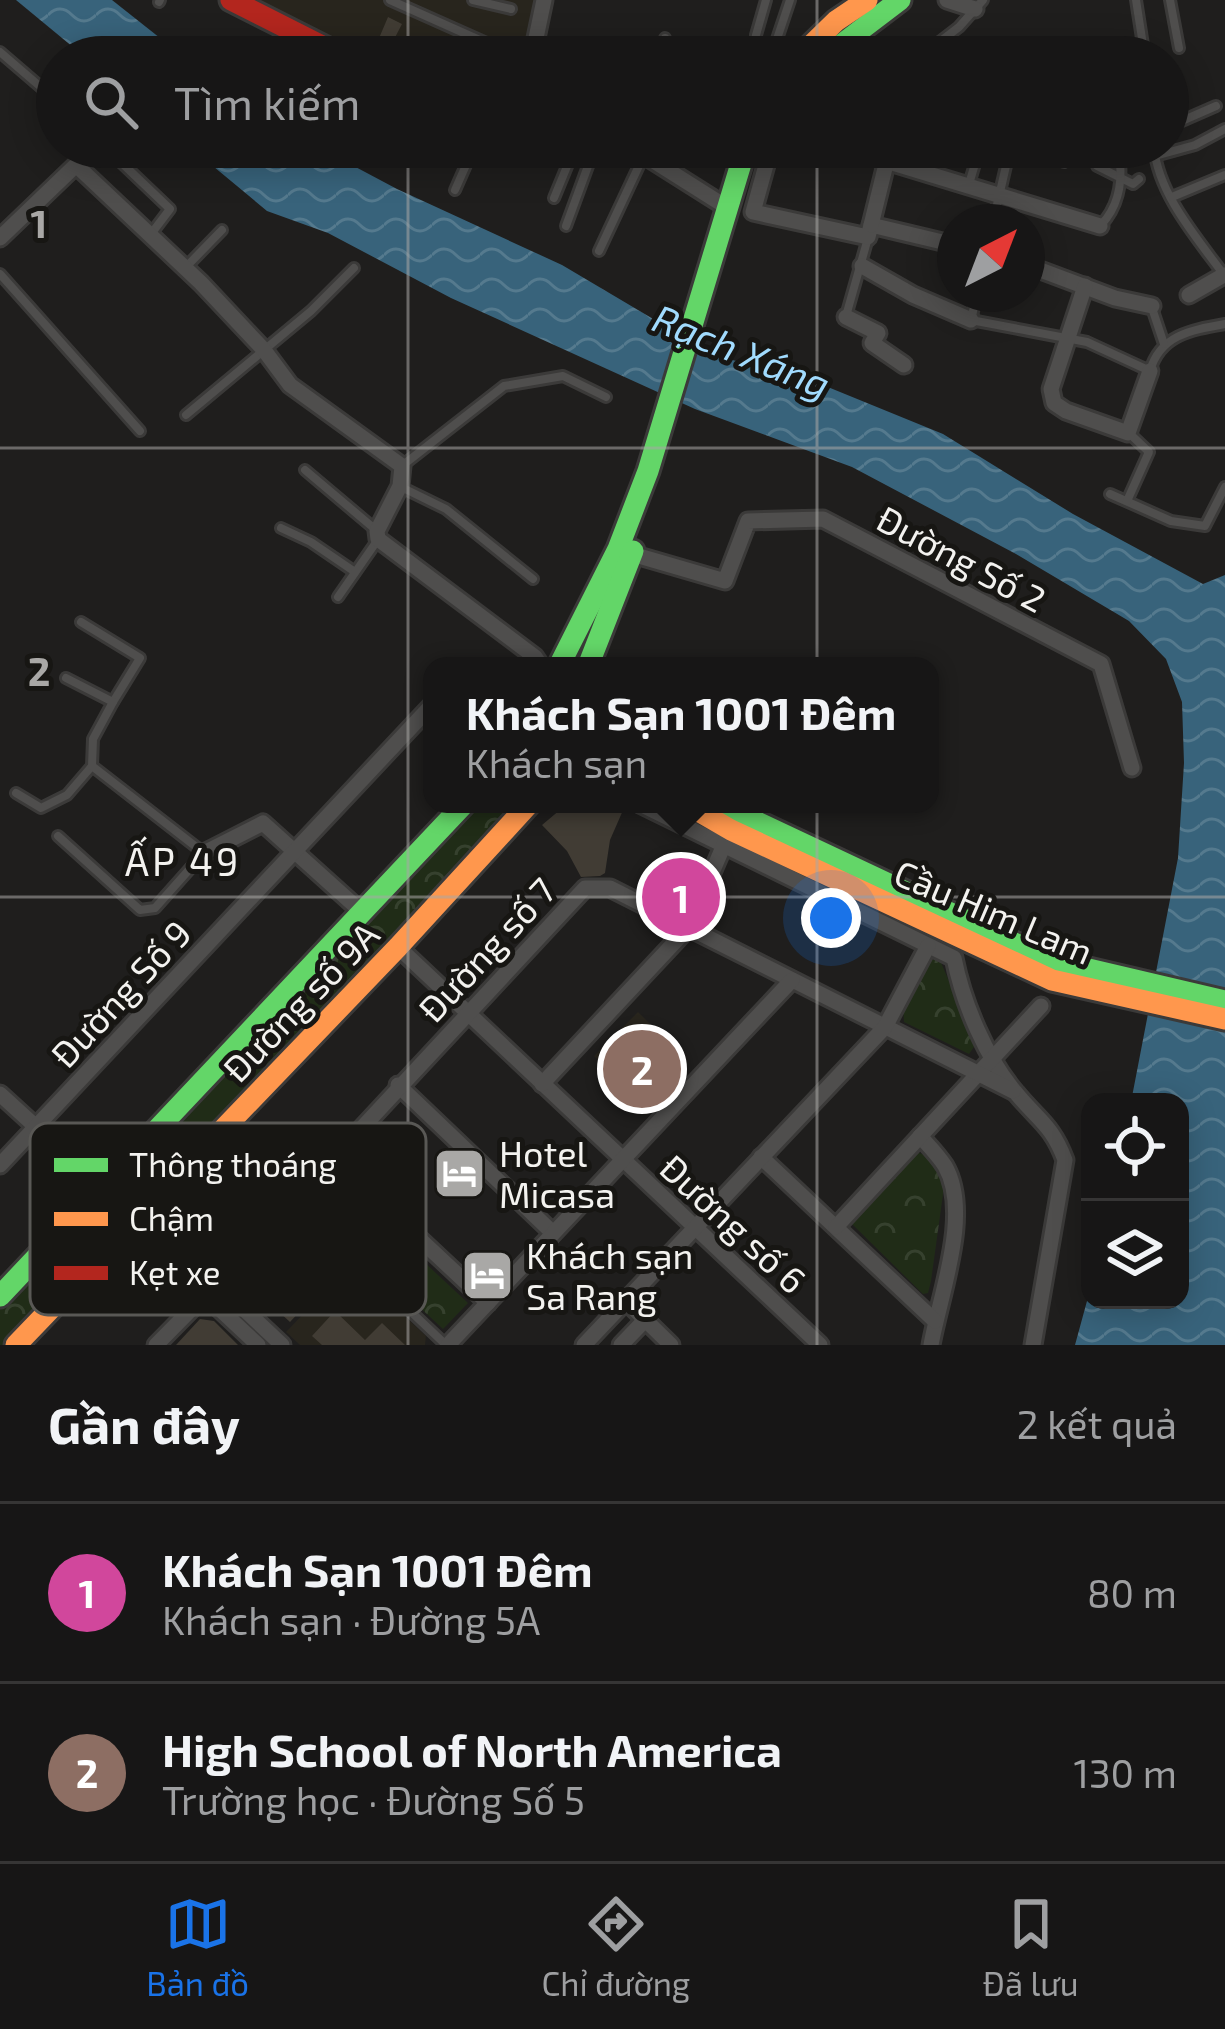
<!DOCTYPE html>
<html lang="vi">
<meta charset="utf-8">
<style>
body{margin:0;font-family:"Exo 2",sans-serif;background:#201f1f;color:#f1f3f6}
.controls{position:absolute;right:36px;bottom:36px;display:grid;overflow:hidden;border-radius:24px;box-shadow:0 6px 30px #0003}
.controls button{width:108px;height:108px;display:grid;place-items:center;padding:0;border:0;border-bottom:3px solid #363535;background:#171616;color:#f1f3f6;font:60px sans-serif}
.compass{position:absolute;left:937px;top:204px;width:108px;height:108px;border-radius:50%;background:#171616;box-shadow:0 6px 30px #0003;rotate:42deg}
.you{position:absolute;left:831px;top:918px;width:42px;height:42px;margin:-30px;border:9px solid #fff;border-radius:50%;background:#1a73e8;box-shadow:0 0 0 18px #1a73e833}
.badge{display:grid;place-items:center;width:78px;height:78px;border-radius:50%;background:#1a73e8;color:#fff;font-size:39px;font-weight:700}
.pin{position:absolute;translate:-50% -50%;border:6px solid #fff;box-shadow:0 3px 12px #0006}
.popup{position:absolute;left:423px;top:657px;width:516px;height:156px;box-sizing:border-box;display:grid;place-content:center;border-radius:24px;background:#171616;filter:drop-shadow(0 3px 9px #0005);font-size:39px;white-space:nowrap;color:#9e9fa1}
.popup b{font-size:45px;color:#f1f3f6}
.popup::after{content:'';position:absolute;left:50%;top:100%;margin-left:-24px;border:24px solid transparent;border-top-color:#171616}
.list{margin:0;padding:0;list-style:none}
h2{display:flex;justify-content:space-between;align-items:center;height:156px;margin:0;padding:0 48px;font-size:51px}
h2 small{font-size:39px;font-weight:400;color:#9e9fa1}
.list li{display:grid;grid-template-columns:78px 1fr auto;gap:36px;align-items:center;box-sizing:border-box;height:180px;padding:0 48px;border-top:3px solid #363535}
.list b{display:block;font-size:45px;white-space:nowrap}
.list p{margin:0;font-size:39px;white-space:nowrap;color:#9e9fa1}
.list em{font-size:39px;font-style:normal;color:#9e9fa1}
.icon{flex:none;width:66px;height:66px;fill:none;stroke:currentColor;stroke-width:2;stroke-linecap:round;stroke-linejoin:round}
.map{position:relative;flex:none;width:1225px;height:1345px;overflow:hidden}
.search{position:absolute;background:#171616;box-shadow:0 6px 30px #0003;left:36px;right:36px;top:36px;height:132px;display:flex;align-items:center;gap:30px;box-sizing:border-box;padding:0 42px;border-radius:66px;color:#9e9fa1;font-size:45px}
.sheet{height:516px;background:#171616}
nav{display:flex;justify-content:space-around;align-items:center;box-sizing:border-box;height:168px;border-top:3px solid #363535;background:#171616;font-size:33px;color:#9e9fa1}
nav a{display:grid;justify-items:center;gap:6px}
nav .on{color:#1a73e8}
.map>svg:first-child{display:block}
.built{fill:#28251d}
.park{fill:url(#park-crowns)}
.water{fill:url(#water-waves)}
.building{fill:#413c34}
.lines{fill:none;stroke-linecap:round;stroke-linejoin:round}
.lane-casing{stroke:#3b3a39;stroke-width:14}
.street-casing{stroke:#3b3a39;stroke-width:21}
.fast-casing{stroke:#3b3a39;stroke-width:27}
.slow-casing{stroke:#3b3a39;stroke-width:27}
.jam-casing{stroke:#3b3a39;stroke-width:27}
.lane{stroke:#4f4e4d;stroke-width:8}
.street{stroke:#4f4e4d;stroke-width:15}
.fast{stroke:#63d668;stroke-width:21}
.slow{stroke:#ff974d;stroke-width:21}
.jam{stroke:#b3261e;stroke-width:21}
.grid{fill:none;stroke:#a9a8a6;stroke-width:3;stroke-opacity:0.55}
.labels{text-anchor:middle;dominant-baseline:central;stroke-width:10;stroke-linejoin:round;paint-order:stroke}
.street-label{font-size:36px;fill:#f3f2ef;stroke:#171613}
.poi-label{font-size:36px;fill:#f3f2ef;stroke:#171613;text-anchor:start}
.water-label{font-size:39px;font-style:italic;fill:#a1dbfe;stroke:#171613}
.neighbourhood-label{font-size:39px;letter-spacing:3px;fill:#f3f2ef;stroke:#171613}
.key{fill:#171613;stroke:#595855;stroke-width:3}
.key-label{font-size:33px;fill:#f3f2ef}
.grid-label{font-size:39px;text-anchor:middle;font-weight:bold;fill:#a9a8a6;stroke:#171613;stroke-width:10;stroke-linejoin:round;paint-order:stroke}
</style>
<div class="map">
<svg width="1225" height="1345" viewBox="0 0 1225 1345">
<defs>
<pattern id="park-crowns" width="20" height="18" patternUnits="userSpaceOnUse" patternTransform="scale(3)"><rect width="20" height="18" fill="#202c17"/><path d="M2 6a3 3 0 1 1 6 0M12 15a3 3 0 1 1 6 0" fill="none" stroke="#36412e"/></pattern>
<pattern id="water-waves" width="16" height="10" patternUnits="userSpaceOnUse" patternTransform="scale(3)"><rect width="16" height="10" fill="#38637b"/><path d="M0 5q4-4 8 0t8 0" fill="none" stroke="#557a8e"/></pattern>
</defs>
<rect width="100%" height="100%" fill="#1f1e1d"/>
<g class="built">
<path d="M245,0H535L521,57H363Z"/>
<path d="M638,1012L687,1060L638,1110L610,1082L614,1077L594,1056Z"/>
<path d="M350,1265L426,1336L425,1345H300L286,1332Z"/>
</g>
<g class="park">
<path d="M477,804H518L151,1188L135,1182L131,1175Z"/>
<path d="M939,958L976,1044L969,1054L904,1022L903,1004L928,961Z"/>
<path d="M915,1152L929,1156L944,1187L931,1281L928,1293L923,1294L851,1223Z"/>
<path d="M335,1179L468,1303L443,1329L310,1205Z"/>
<path d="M91,1214L101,1217L109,1231L8,1345H0V1306Z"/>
</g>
<g class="water">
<path d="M16,0H112L184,57H85Z"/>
<path d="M190,147H318L397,189L562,265L714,355L818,383L943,434L1073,514L1203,584L1225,575V1345H1075L1090,1290V1300H1180V1102H1131L1178,858L1184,763L1182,702L1166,659L1129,621L1016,554L852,467L695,409L451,298L328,233L267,211Z"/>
</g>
<g class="building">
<path d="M388,17L402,24L389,49L405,57H371Z"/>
<path d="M567,804H617L624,808L610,840L605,873L600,876L581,877L567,851L542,825Z"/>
<path d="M274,1263L313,1297L290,1322L254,1289Z"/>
<path d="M335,1311L365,1340L382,1323L405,1345H322L312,1336Z"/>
<path d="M200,1319L214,1321L238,1345H176Z"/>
</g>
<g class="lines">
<defs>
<g id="lane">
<path d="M390,0L493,46"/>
<path d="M473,0L511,9"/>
<path d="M1136,0L1143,45"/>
<path d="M1170,0L1179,48"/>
<path d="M159,2L160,0"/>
<path d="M756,35L766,0"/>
<path d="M775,45L790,0"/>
<path d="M0,52L57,101"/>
<path d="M661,57L665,38"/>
<path d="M920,57L959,27L983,0"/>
<path d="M1168,127L1216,106"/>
<path d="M105,147L170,209L151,234"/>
<path d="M1025,147L1064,162"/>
<path d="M1106,147L1097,166L1133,184L1139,179"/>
<path d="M1154,147C1158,194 1197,238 1224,275"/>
<path d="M1155,156L1195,145L1225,129"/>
<path d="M77,164L92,147"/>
<path d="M969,184L980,147"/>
<path d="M455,190L474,147"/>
<path d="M1172,197L1225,175"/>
<path d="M554,198L575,147"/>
<path d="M993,222L1009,153"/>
<path d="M1101,225C1118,207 1122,183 1120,162L1132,147"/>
<path d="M566,226L595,147"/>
<path d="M599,251L644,155"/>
<path d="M186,267L222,230"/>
<path d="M0,274L140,431"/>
<path d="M977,294L971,320L1087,342L1150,371C1160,335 1191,330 1225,324"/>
<path d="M1152,308L1164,344"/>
<path d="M846,316L868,238"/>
<path d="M186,415L311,311L354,268"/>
<path d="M403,465L504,386L563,376L606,397"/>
<path d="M305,470L376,530"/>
<path d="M401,487L446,509L533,579"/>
<path d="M1110,494L1171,521L1205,526L1225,487"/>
<path d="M1127,501L1149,452L1130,434"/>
<path d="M281,528L311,542L355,572"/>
<path d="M338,597L377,541"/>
<path d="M81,622L140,658L113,702"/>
<path d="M16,793L41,808L67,795L92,766"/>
<path d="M58,836L140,910L155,908L204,853L92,766L93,739L113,702L66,678"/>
<path d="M311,1217L446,1345"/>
</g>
<g id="street">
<path d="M947,0L975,9"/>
<path d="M532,57L544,0"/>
<path d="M613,147L644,155L720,203"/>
<path d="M771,147L753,212L868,237L871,225L955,245"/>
<path d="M840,147L1100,226"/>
<path d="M871,225L887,160"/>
<path d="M0,238L76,165L201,283L264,350L290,385L402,466L400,486L377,531L378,539L535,657L541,666"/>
<path d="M1027,265L1115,298L1152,306"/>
<path d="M862,266L913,295L971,320"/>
<path d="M1085,286L1051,389L1054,403L1066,411L1128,433L1150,371"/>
<path d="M1189,295L1224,275"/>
<path d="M846,317L878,333L872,343L904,365"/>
<path d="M632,554L725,581L748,521L823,519L1101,664L1132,768"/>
<path d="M640,804L954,958C963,1003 986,1058 1016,1093C1038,1120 1052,1125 1065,1160L1033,1345"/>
<path d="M204,853L263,823L364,914"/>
<path d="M398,947L820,1345"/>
<path d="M542,1084L688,928L726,840"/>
<path d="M398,1085L553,1233"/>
<path d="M0,1094L81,1168L97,1193"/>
<path d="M920,1136C928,1145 938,1155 945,1166C972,1213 940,1294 931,1345"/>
<path d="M761,1157L935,1321"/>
<path d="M333,1158L488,1303"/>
<path d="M0,1165L432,705"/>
<path d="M142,1213L282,1345"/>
<path d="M130,1225L258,1345"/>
<path d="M836,1227L1041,1006"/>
<path d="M626,1301L671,1345"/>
<path d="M156,1345L229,1271L585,888H610L1013,1091"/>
<path d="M448,1345L792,980"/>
<path d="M584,1345L885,1027L928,946"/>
<path d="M621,1345L645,1320"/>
</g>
<g id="fast">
<path d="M825,57L900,0"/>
<path d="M559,666L618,549L648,471L746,147"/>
<path d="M588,666L633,551"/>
<path d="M719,804L1050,960L1225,1001"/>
<path d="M0,1296L464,804"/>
</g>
<g id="slow">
<path d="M799,57L836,21L867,0"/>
<path d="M686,804L731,830L1052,980L1225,1019"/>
<path d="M16,1345L398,947L529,804"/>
</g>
<path id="jam" d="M231,0L344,57"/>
</defs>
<use href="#lane" class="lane-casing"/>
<use href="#street" class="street-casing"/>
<use href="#fast" class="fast-casing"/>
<use href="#slow" class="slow-casing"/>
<use href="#jam" class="jam-casing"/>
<use href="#lane" class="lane"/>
<use href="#street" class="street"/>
<use href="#fast" class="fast"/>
<use href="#slow" class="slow"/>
<use href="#jam" class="jam"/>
</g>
<path class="grid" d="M408,0V57M817,0V57M408,147V1345M817,147V1345M0,448H1225M0,897H1225"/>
<defs>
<symbol id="hotel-square" viewBox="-11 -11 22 22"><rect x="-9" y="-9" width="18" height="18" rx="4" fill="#a9a8a6" stroke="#171613"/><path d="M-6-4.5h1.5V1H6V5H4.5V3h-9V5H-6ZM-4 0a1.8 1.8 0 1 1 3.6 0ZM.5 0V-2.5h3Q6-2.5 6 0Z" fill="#fff"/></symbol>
</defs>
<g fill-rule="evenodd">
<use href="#hotel-square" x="430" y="1144" width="59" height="59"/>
<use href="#hotel-square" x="458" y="1246" width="59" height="59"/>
</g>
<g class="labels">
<g class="street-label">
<text transform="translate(962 558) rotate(28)">Đường Số 2</text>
<text transform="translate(994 911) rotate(23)">Cầu Him Lam</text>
<text transform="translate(486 949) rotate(-47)">Đường số 7</text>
<text transform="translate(120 993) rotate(-47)">Đường Số 9</text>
<text transform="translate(300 1001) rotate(-46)">Đường số 9A</text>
<text transform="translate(734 1223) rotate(43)">Đường số 6</text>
</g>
<g class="poi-label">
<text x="499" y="1152">Hotel<tspan x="499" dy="41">Micasa</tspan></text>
<text x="526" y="1254">Khách sạn<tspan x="526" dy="41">Sa Rang</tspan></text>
</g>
<g class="water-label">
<text transform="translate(742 350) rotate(22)">Rạch Xáng</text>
</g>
<g class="neighbourhood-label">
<text x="183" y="860">ẤP 49</text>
</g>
</g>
<rect x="30" y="1123" width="396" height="192" rx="18" class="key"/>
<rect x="54" y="1158" width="54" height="14" fill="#63d668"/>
<rect x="54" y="1212" width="54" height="14" fill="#ff974d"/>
<rect x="54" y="1266" width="54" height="14" fill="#b3261e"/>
<g class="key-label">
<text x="129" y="1177">Thông thoáng</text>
<text x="129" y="1231">Chậm</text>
<text x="129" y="1285">Kẹt xe</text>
</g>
<g class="grid-label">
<text x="39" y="238">1</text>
<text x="39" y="686">2</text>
</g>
</svg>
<div class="controls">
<button><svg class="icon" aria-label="locate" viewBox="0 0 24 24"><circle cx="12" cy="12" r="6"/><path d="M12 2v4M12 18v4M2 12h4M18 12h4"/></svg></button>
<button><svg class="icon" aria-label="layers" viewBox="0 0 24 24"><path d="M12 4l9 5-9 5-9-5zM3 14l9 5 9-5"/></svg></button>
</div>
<svg class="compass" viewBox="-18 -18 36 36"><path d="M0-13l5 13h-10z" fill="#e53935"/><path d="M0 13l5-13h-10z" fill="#9e9fa1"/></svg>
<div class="you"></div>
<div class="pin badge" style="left:681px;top:897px;background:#d1479c">1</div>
<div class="popup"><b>Khách Sạn 1001 Đêm</b>Khách sạn</div>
<div class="pin badge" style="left:642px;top:1069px;background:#8d6e63">2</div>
<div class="search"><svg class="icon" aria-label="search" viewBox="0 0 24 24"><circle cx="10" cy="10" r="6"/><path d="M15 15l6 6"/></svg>Tìm kiếm</div>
</div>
<section class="sheet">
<h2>Gần đây<small>2 kết quả</small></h2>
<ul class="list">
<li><span class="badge" style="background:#d1479c">1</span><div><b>Khách Sạn 1001 Đêm</b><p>Khách sạn · Đường 5A</p></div><em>80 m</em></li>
<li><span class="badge" style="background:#8d6e63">2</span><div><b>High School of North America</b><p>Trường học · Đường Số 5</p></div><em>130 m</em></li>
</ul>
</section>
<nav>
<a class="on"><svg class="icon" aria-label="map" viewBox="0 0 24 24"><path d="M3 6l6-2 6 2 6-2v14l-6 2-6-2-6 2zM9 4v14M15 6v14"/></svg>Bản đồ</a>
<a><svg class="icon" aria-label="directions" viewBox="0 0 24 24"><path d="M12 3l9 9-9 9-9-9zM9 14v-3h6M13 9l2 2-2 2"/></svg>Chỉ đường</a>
<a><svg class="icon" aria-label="saved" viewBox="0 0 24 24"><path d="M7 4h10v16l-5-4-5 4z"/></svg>Đã lưu</a>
</nav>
